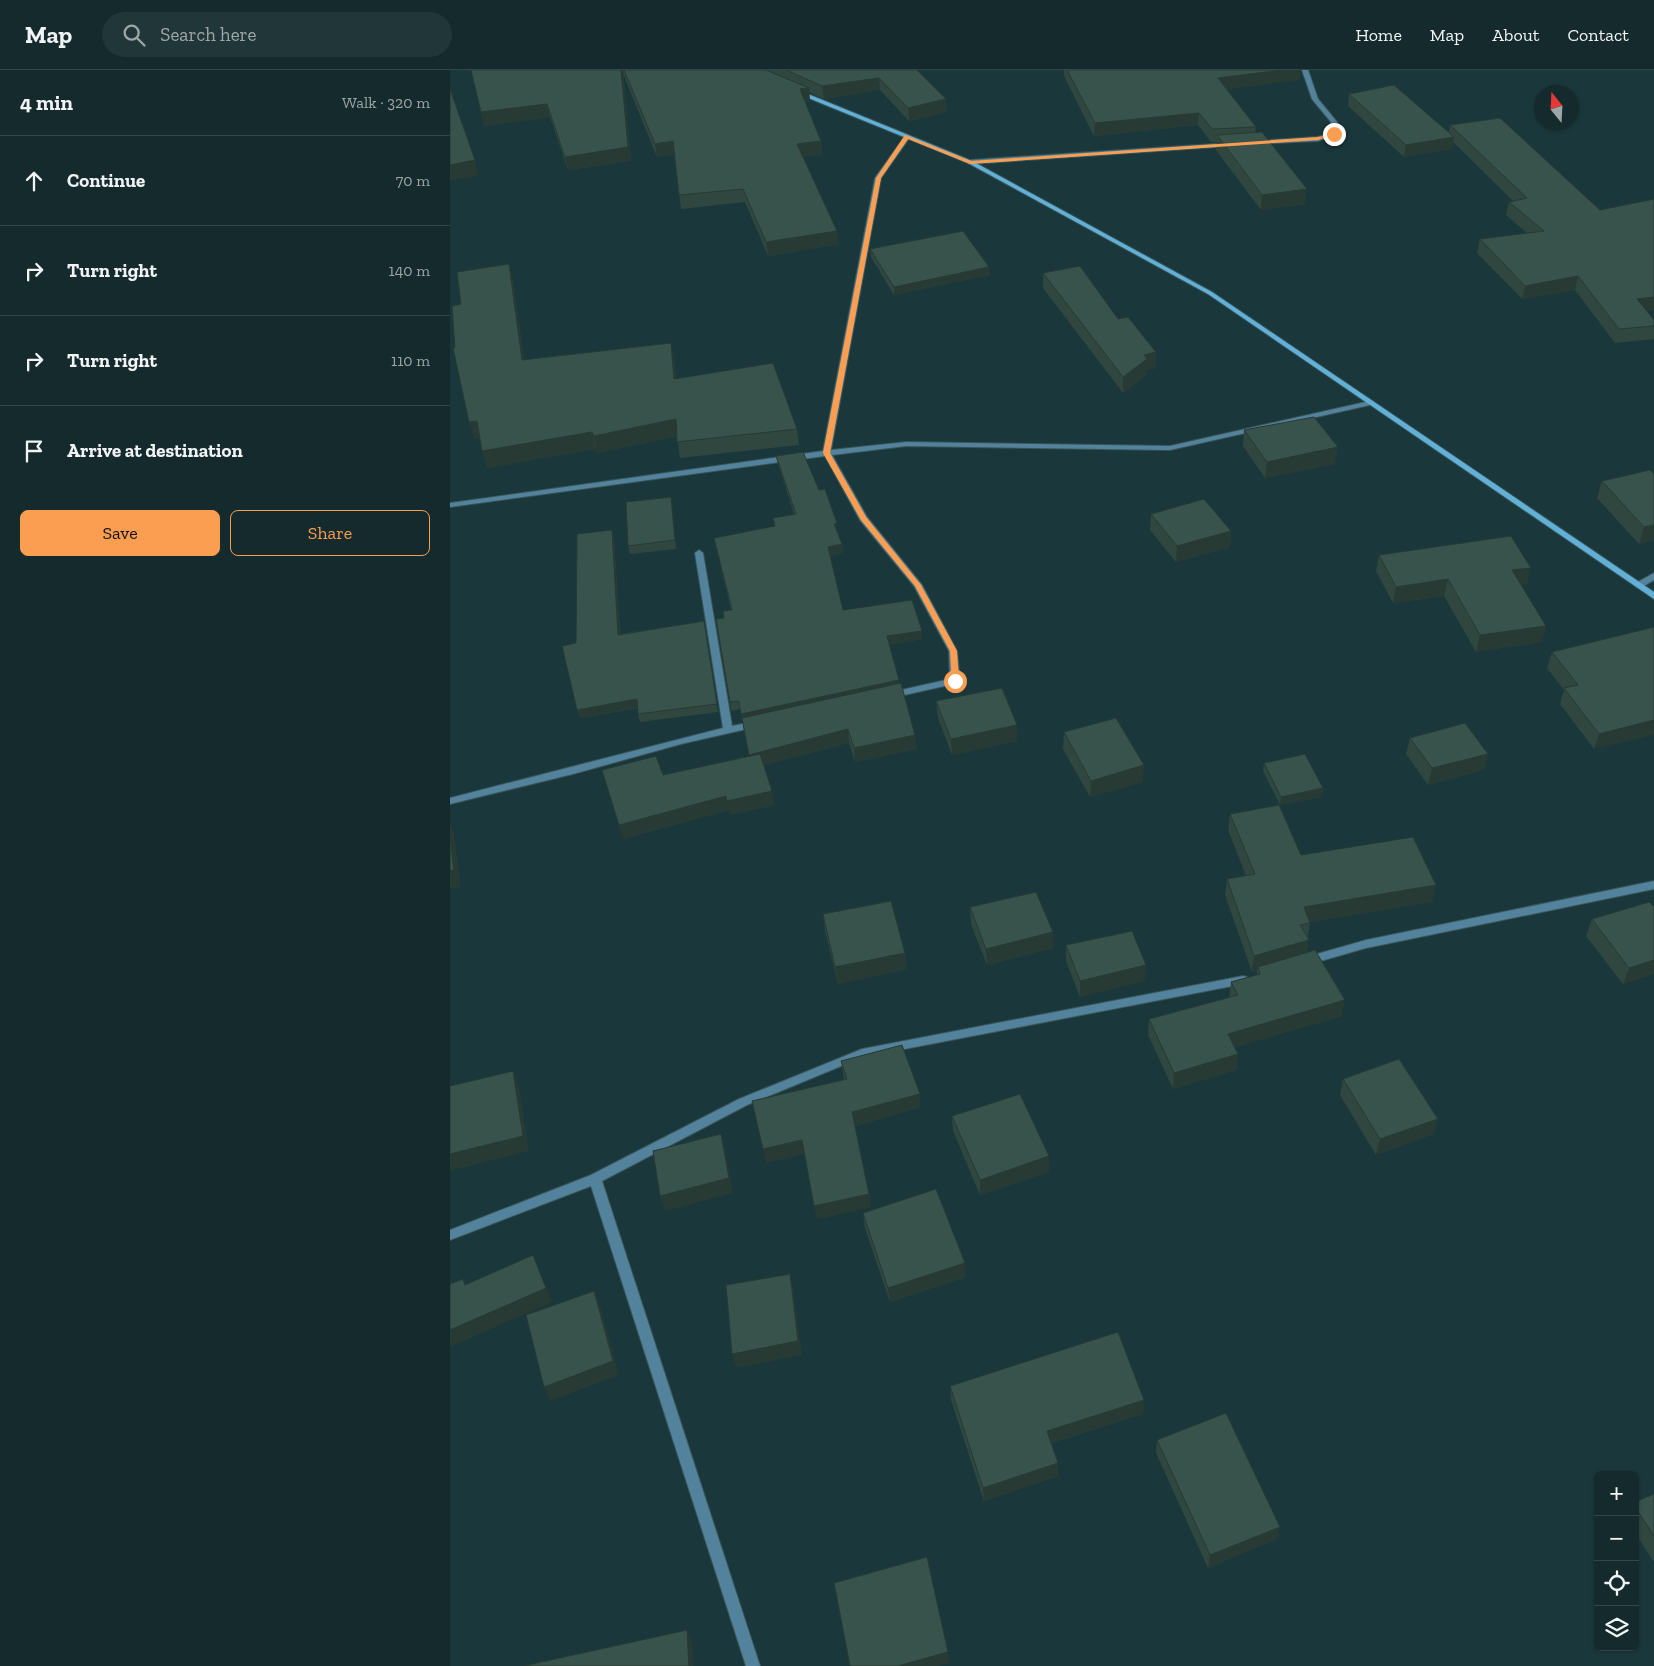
<!DOCTYPE html>
<meta charset="utf-8">
<style>
body{margin:0;font-family:"Zilla Slab",serif;background:#213638;color:#f1f3f6}
.controls{position:absolute;right:15px;bottom:15px;display:grid;overflow:hidden;border-radius:8px;box-shadow:0 1px 4px #0004}
.controls button{width:45px;height:45px;display:grid;place-items:center;padding:0;border:0;border-bottom:1px solid #334648;background:#142a2c;color:#f1f3f6;font:25px sans-serif}
.compass{position:absolute;left:1084px;top:15px;width:45px;height:45px;border-radius:50%;background:#142a2c;box-shadow:0 1px 4px #0004;rotate:342deg}
.stop{position:absolute;width:15px;height:15px;margin:-11px;border:4px solid #fc9e52;border-radius:50%;background:#fff}
.stop.end{background:#fc9e52;border-color:#fff;box-shadow:0 1px 5px #0008}
.list{margin:0;padding:0;list-style:none}
h2{display:flex;justify-content:space-between;align-items:center;height:65px;margin:0;padding:0 20px;font-size:21px}
h2 small{font-size:16px;font-weight:400;color:#9da7a9}
.list li{display:grid;grid-template-columns:32px 1fr auto;gap:15px;align-items:center;box-sizing:border-box;height:90px;padding:0 20px;border-top:1px solid #334648}
.list b{display:block;font-size:19px;white-space:nowrap}
.list em{font-size:16px;font-style:normal;color:#9da7a9}
.actions{display:flex;gap:10px;padding:15px 20px}
.actions a{flex:1;padding:11px 0;border:1px solid #fc9e52;border-radius:8px;text-align:center;font-size:18px;color:#fc9e52}
.actions .main{background:#fc9e52;color:#111}
.icon{flex:none;width:28px;height:28px;fill:none;stroke:currentColor;stroke-width:2;stroke-linecap:round;stroke-linejoin:round}
.map{position:relative;flex:none;width:1204px;height:1596px;overflow:hidden}
header{display:flex;align-items:center;gap:30px;box-sizing:border-box;height:70px;padding:0 25px;background:#142a2c;border-bottom:1px solid #334648}
header strong{font-size:24px}
nav{display:flex;gap:28px;margin-inline-start:auto;font-size:18px}
.search{width:350px;height:45px;background:#213638;display:flex;align-items:center;gap:12px;box-sizing:border-box;padding:0 18px;border-radius:28px;color:#9da7a9;font-size:19px}
main{display:flex}
aside{flex:1;background:#142a2c}
.map>svg:first-child{display:block}
.lines{fill:none;stroke-linecap:round;stroke-linejoin:round}
.street-casing{stroke:#3a5558;stroke-width:2}
.secondary-casing{stroke:#3a5558;stroke-width:2}
.street{fill:#53839c;fill-rule:evenodd}
.secondary{fill:#60b0d8;fill-rule:evenodd}
.wall{fill:#304740}
.shaded-wall{fill:#273a34}
.building{fill:#38534b;stroke:#273a34}
.route{fill:#fc9e52}
</style>
<header>
<strong>Map</strong>
<div class="search"><svg class="icon" aria-label="search" viewBox="0 0 24 24"><circle cx="10" cy="10" r="6"/><path d="M15 15l6 6"/></svg>Search here</div>
<nav><a>Home</a><a>Map</a><a>About</a><a>Contact</a></nav>
</header>
<main>
<aside>
<h2>4 min<small>Walk · 320 m</small></h2>
<ul class="list">
<li><svg class="icon" aria-label="ahead" viewBox="0 0 24 24"><path d="M12 20V5M6 11l6-6 6 6"/></svg><div><b>Continue</b></div><em>70 m</em></li>
<li><svg class="icon" aria-label="right" viewBox="0 0 24 24"><path d="M7 20v-9h11M14 6l5 5-5 5"/></svg><div><b>Turn right</b></div><em>140 m</em></li>
<li><svg class="icon" aria-label="right" viewBox="0 0 24 24"><path d="M7 20v-9h11M14 6l5 5-5 5"/></svg><div><b>Turn right</b></div><em>110 m</em></li>
<li><svg class="icon" aria-label="arrive" viewBox="0 0 24 24"><path d="M6 21V4h12l-3 4 3 4H6"/></svg><div><b>Arrive at destination</b></div></li>
</ul>
<div class="actions"><a class="main">Save</a><a>Share</a></div>
</aside>
<div class="map">
<svg width="1204" height="1596" viewBox="0 0 1204 1596">
<rect width="100%" height="100%" fill="#1a383b"/>
<g class="lines">
<defs>
<g id="street">
<path d="M852,0H858L868,29L887,52V64L868,71L804,74V72L806,71L867,67L881,63V52L862,29Z"/>
<path d="M457,65L460,67L431,108L381,380L456,372L720,376L920,331L924,333L920,335L720,380L456,376L382,385L417,447L472,515L507,581L510,611L508,613L441,628L436,625L438,623L500,609L499,581L464,516L410,450L375,386L0,437V433L373,381L425,108L455,66Z"/>
<path d="M779,73L782,75L781,76L520,94L517,92L520,90Z"/>
<path d="M249,480L253,483L282,656L307,651L310,652L312,654L310,656L231,674L123,704L0,734V728L273,658L245,483Z"/>
<path d="M1204,503V510L1192,517H1186L1185,515L1186,513Z"/>
<path d="M1204,811V819L916,878L857,895L853,894L852,891L853,888L916,870Z"/>
<path d="M793,906L797,907L798,910L797,913L793,914L413,987L297,1035L152,1111L310,1596H296L141,1116L0,1170V1160L141,1105L289,1029L412,979Z"/>
</g>
<path id="secondary" d="M348,20L522,91L762,222L1204,522V529L758,224L518,93L346,23V21Z"/>
</defs>
<use href="#street" class="street-casing"/>
<use href="#secondary" class="secondary-casing"/>
<use href="#street" class="street"/>
<use href="#secondary" class="secondary"/>
</g>
<g class="wall">
<path d="M21,0H173L181,91L118,100L100,47L34,56Z"/>
<path d="M173,0H467L497,42L459,51L430,20L374,29L359,22L360,31L355,32L371,71L372,85L353,87L389,174L318,186L295,132L231,139L225,84L207,87L174,6Z"/>
<path d="M614,0H850L849,10L776,19L806,57L805,62L855,134L811,140L766,80L767,72H761L748,55L644,66L614,6Z"/>
<path d="M899,24L999,62L1000,55L1197,241L1204,250V269L1165,273L1125,220L1072,229L1027,183L1030,169L1077,163L1056,145L1059,132L1063,131L1003,72L1002,79L954,87L898,36Z"/>
<path d="M420,179L540,205L444,225L421,187Z"/>
<path d="M593,203L668,249L706,298L696,300V305L673,323L593,218Z"/>
<path d="M63,210L74,290L224,289L226,308L347,359L349,375L230,388L227,366L147,383L146,379L37,398L30,367L24,369L5,278L11,234Z"/>
<path d="M794,360L885,394L815,408L793,376Z"/>
<path d="M326,386L369,420L388,462H387L392,474L393,483L380,486L393,540L472,569L439,575L467,679L405,692L399,673L314,695L322,721L324,735L280,745L279,740L173,769L152,700L213,705L299,686L290,639L281,641L280,632L274,548L281,540L264,468L324,456L323,448L344,444L328,394Z"/>
<path d="M1204,404V470L1189,474L1147,428L1152,411Z"/>
<path d="M221,427L222,435L226,479L180,484L178,476Z"/>
<path d="M701,444L781,461L780,477L726,492L700,460Z"/>
<path d="M162,460L164,468L170,564L254,551L268,642L190,652L188,644V638L130,648L126,573Z"/>
<path d="M929,485L1077,514L1071,515L1096,556L1091,572L1026,582L994,526L943,533L926,501Z"/>
<path d="M1204,557L1144,679L1110,634L1114,620L1097,598L1102,582Z"/>
<path d="M486,631L567,655V671L502,685L488,648Z"/>
<path d="M614,662L693,712L640,727L613,679Z"/>
<path d="M960,668L1038,684L1034,700L978,715L956,684Z"/>
<path d="M814,693L873,718L872,727L830,735L813,701Z"/>
<path d="M780,744L851,785L982,832L860,852L858,867L857,882L892,946L785,977L788,984L786,1000L723,1019L698,965L699,949L779,928L781,912L807,905V901L802,902L775,825L777,809L796,806L778,760Z"/>
<path d="M520,837L603,862V878L537,895L521,854Z"/>
<path d="M1204,837V904L1173,914L1136,866L1142,849Z"/>
<path d="M373,844L457,899L388,914L375,861Z"/>
<path d="M616,875L695,911L630,927L616,891Z"/>
<path d="M391,991L471,1037L405,1056L419,1124L421,1137L367,1149L355,1083L316,1093L394,1009Z"/>
<path d="M893,1009L984,1064L926,1085L890,1025Z"/>
<path d="M502,1046L599,1102L530,1125L503,1061Z"/>
<path d="M413,1143L516,1207L440,1232L415,1158Z"/>
<path d="M500,1316L694,1330L693,1344L601,1373L608,1393V1406L534,1431L501,1330Z"/>
<path d="M707,1370L827,1469L758,1498L706,1383Z"/>
<path d="M1204,1424V1492L1185,1463V1432Z"/>
</g>
<g class="shaded-wall">
<path d="M171,0H173L181,91L118,100L115,87Z"/>
<path d="M833,0H850L849,10L767,21L768,8Z"/>
<path d="M429,8L430,20L374,29L372,16Z"/>
<path d="M359,18L360,31L351,32L350,19Z"/>
<path d="M496,29L497,42L459,51L458,38Z"/>
<path d="M97,34L100,47L34,56L31,42Z"/>
<path d="M749,43L748,55L644,66L645,53Z"/>
<path d="M1004,67L1002,79L954,87L956,75Z"/>
<path d="M223,71L225,84L207,87L205,74Z"/>
<path d="M371,71L372,85L349,88L347,74Z"/>
<path d="M25,90L28,106L0,111V95Z"/>
<path d="M857,119L855,134L811,140L812,125Z"/>
<path d="M387,161L389,174L318,186L316,172Z"/>
<path d="M59,194L63,210L76,306L72,290Z"/>
<path d="M539,197L540,205L444,225V217Z"/>
<path d="M1128,206L1125,220L1072,229L1075,216Z"/>
<path d="M1204,227V240L1184,243L1187,229Z"/>
<path d="M221,273L224,289L227,325L224,309Z"/>
<path d="M706,282V298L696,300V305L673,323V307L694,285Z"/>
<path d="M226,349L229,365L147,383L144,366Z"/>
<path d="M27,351L32,367L24,369L19,352Z"/>
<path d="M142,362L146,379L37,398L32,381Z"/>
<path d="M888,377L885,394L815,408L817,392Z"/>
<path d="M387,453L388,462H385L384,454Z"/>
<path d="M1204,455V470L1189,474L1194,457Z"/>
<path d="M162,460L164,468L170,573L168,565Z"/>
<path d="M781,461L780,477L726,492L727,476Z"/>
<path d="M392,474L393,483L379,486L378,477Z"/>
<path d="M1081,498L1077,514L1058,517L1062,500Z"/>
<path d="M998,509L994,526L943,533L946,517Z"/>
<path d="M1096,556L1091,572L1026,582L1030,565Z"/>
<path d="M472,561V569L438,575L437,566Z"/>
<path d="M449,610L450,618L293,653L291,644Z"/>
<path d="M187,629L189,637L130,648L127,640Z"/>
<path d="M1204,650V665L1144,679L1149,664Z"/>
<path d="M567,655V671L502,685L501,669Z"/>
<path d="M398,659L399,673L301,699L299,685Z"/>
<path d="M465,665L467,679L405,692L404,678Z"/>
<path d="M1038,684L1034,700L978,715L982,698Z"/>
<path d="M694,695L693,712L640,727L641,711Z"/>
<path d="M873,718L872,727L830,735L831,727Z"/>
<path d="M322,721L324,735L280,745L277,731Z"/>
<path d="M276,726L279,740L173,769L169,755Z"/>
<path d="M0,753L4,763L11,817L0,819Z"/>
<path d="M986,815L982,832L851,854L854,837Z"/>
<path d="M603,862V878L537,895L536,879Z"/>
<path d="M859,870L856,886L808,897L807,901L802,902L804,886Z"/>
<path d="M455,883L457,899L388,914L385,897Z"/>
<path d="M1204,890V904L1173,914L1179,898Z"/>
<path d="M696,895L695,911L630,927V911Z"/>
<path d="M895,930L892,946L776,980L778,964Z"/>
<path d="M788,984L786,1000L723,1019L724,1003Z"/>
<path d="M63,1001L69,1016L79,1081L0,1101V1084Z"/>
<path d="M470,1024L471,1037L404,1056L402,1042Z"/>
<path d="M988,1049L984,1064L926,1085L930,1069Z"/>
<path d="M271,1064L275,1079L283,1123L215,1141L210,1126Z"/>
<path d="M352,1070L355,1083L316,1093L313,1079Z"/>
<path d="M599,1086V1102L530,1125V1110Z"/>
<path d="M419,1124L421,1137L367,1149L364,1136Z"/>
<path d="M83,1185L102,1232L0,1277V1260Z"/>
<path d="M515,1193L516,1207L440,1232L438,1218Z"/>
<path d="M340,1204L343,1218L352,1285L286,1298L282,1284Z"/>
<path d="M144,1221L150,1236L169,1305L100,1331L94,1317Z"/>
<path d="M694,1330L693,1344L597,1374V1361Z"/>
<path d="M608,1393V1406L534,1431L533,1418Z"/>
<path d="M830,1457L827,1469L758,1498L760,1485Z"/>
<path d="M237,1560L242,1572L244,1596H239Z"/>
<path d="M498,1582L500,1593L489,1596H448Z"/>
</g>
<g class="building">
<path d="M21,0H171L178,77L115,87L97,34L31,42Z"/>
<path d="M174,0H316L359,18L350,19L371,71L347,74L387,161L316,172L293,119L229,125L223,71L205,74Z"/>
<path d="M336,0H467L496,29L458,38L429,8L372,16Z"/>
<path d="M617,0H833L768,8L806,57L762,59L749,43L645,53Z"/>
<path d="M944,15L1004,67L956,75L899,24Z"/>
<path d="M0,19L25,90L0,95Z"/>
<path d="M1050,48L1150,140L1204,129V227L1187,229L1204,250V256L1169,259L1128,206L1075,216L1030,169L1094,161L1059,132L1077,128L1000,55Z"/>
<path d="M812,62L857,119L812,125L767,65Z"/>
<path d="M513,161L539,197L444,217L420,179Z"/>
<path d="M59,194L72,290L221,273L224,309L323,293L347,359L227,372L226,349L144,366L142,362L32,381L27,351L19,352L3,278H5L2,236L11,234L7,202Z"/>
<path d="M630,196L668,249L678,247L706,282L694,285L697,289L673,307L593,203Z"/>
<path d="M864,347L888,377L817,392L794,360Z"/>
<path d="M353,382L369,420L375,419L387,453L384,454L392,474L378,477L393,540L462,530L472,561L437,566L449,610L291,644L289,631L280,632L266,549L274,548L273,541L282,540L264,468L325,456L323,448L346,444L326,386Z"/>
<path d="M1200,400L1204,404V455L1194,457L1152,411Z"/>
<path d="M221,427L225,470L178,476L176,432Z"/>
<path d="M754,429L781,461L727,476L701,444Z"/>
<path d="M162,460L168,565L254,551L267,634L188,644L187,629L127,640L112,576L126,573L127,464Z"/>
<path d="M1061,466L1081,498L1062,500L1096,556L1030,565L998,509L946,517L929,485Z"/>
<path d="M1204,557V650L1149,664L1114,618L1128,615L1102,582Z"/>
<path d="M451,613L465,665L404,678L398,659L299,685L292,648Z"/>
<path d="M552,618L567,655L501,669L486,631Z"/>
<path d="M666,648L694,695L641,711L614,662Z"/>
<path d="M1015,653L1038,684L982,698L960,668Z"/>
<path d="M310,684L322,721L277,731L276,726L169,755L152,700L206,686L213,705Z"/>
<path d="M855,684L873,718L831,727L814,693Z"/>
<path d="M829,735L851,785L963,767L986,815L854,837L860,853L850,855L859,870L804,886L777,809L805,804L780,744Z"/>
<path d="M0,767L4,800L0,801Z"/>
<path d="M586,822L603,862L536,879L520,837Z"/>
<path d="M441,831L455,883L385,897L373,844Z"/>
<path d="M1199,832L1204,837V890L1179,898L1142,849Z"/>
<path d="M682,861L696,895L630,911L616,875Z"/>
<path d="M865,880L895,930L778,964L788,984L724,1003L699,949L788,925L781,912L810,904L808,897Z"/>
<path d="M452,975L470,1024L402,1042L419,1124L364,1136L352,1070L313,1079L302,1031L397,1009L391,991Z"/>
<path d="M949,989L988,1049L930,1069L893,1009Z"/>
<path d="M63,1001L73,1066L0,1084V1016Z"/>
<path d="M570,1024L599,1086L530,1110L502,1046Z"/>
<path d="M271,1064L279,1108L210,1126L203,1081Z"/>
<path d="M486,1119L515,1193L438,1218L413,1143Z"/>
<path d="M83,1185L96,1218L0,1260V1214L13,1209L15,1215Z"/>
<path d="M340,1204L348,1271L282,1284L276,1215Z"/>
<path d="M144,1221L163,1291L94,1317L76,1245Z"/>
<path d="M668,1262L694,1330L597,1361L608,1393L533,1418L500,1316Z"/>
<path d="M776,1343L830,1457L760,1485L707,1370Z"/>
<path d="M1204,1424V1466L1185,1437V1432Z"/>
<path d="M477,1487L498,1582L448,1596H400L384,1513Z"/>
<path d="M237,1560L239,1596H73Z"/>
</g>
<path class="route" d="M884,63L886,65L868,70L520,94L458,69L431,108L380,383L416,447L471,515L507,581L509,611L502,613L500,581L465,516L411,450L373,383L426,108L455,65L521,91L868,67Z"/>
</svg>
<div class="controls">
<button>+</button>
<button>−</button>
<button><svg class="icon" aria-label="locate" viewBox="0 0 24 24"><circle cx="12" cy="12" r="6"/><path d="M12 2v4M12 18v4M2 12h4M18 12h4"/></svg></button>
<button><svg class="icon" aria-label="layers" viewBox="0 0 24 24"><path d="M12 4l9 5-9 5-9-5zM3 14l9 5 9-5"/></svg></button>
</div>
<svg class="compass" viewBox="-18 -18 36 36"><path d="M0-13l5 13h-10z" fill="#e53935"/><path d="M0 13l5-13h-10z" fill="#9da7a9"/></svg>
<div class="stop" style="left:505px;top:611px"></div>
<div class="stop end" style="left:884px;top:64px"></div>
</div>
</main>
